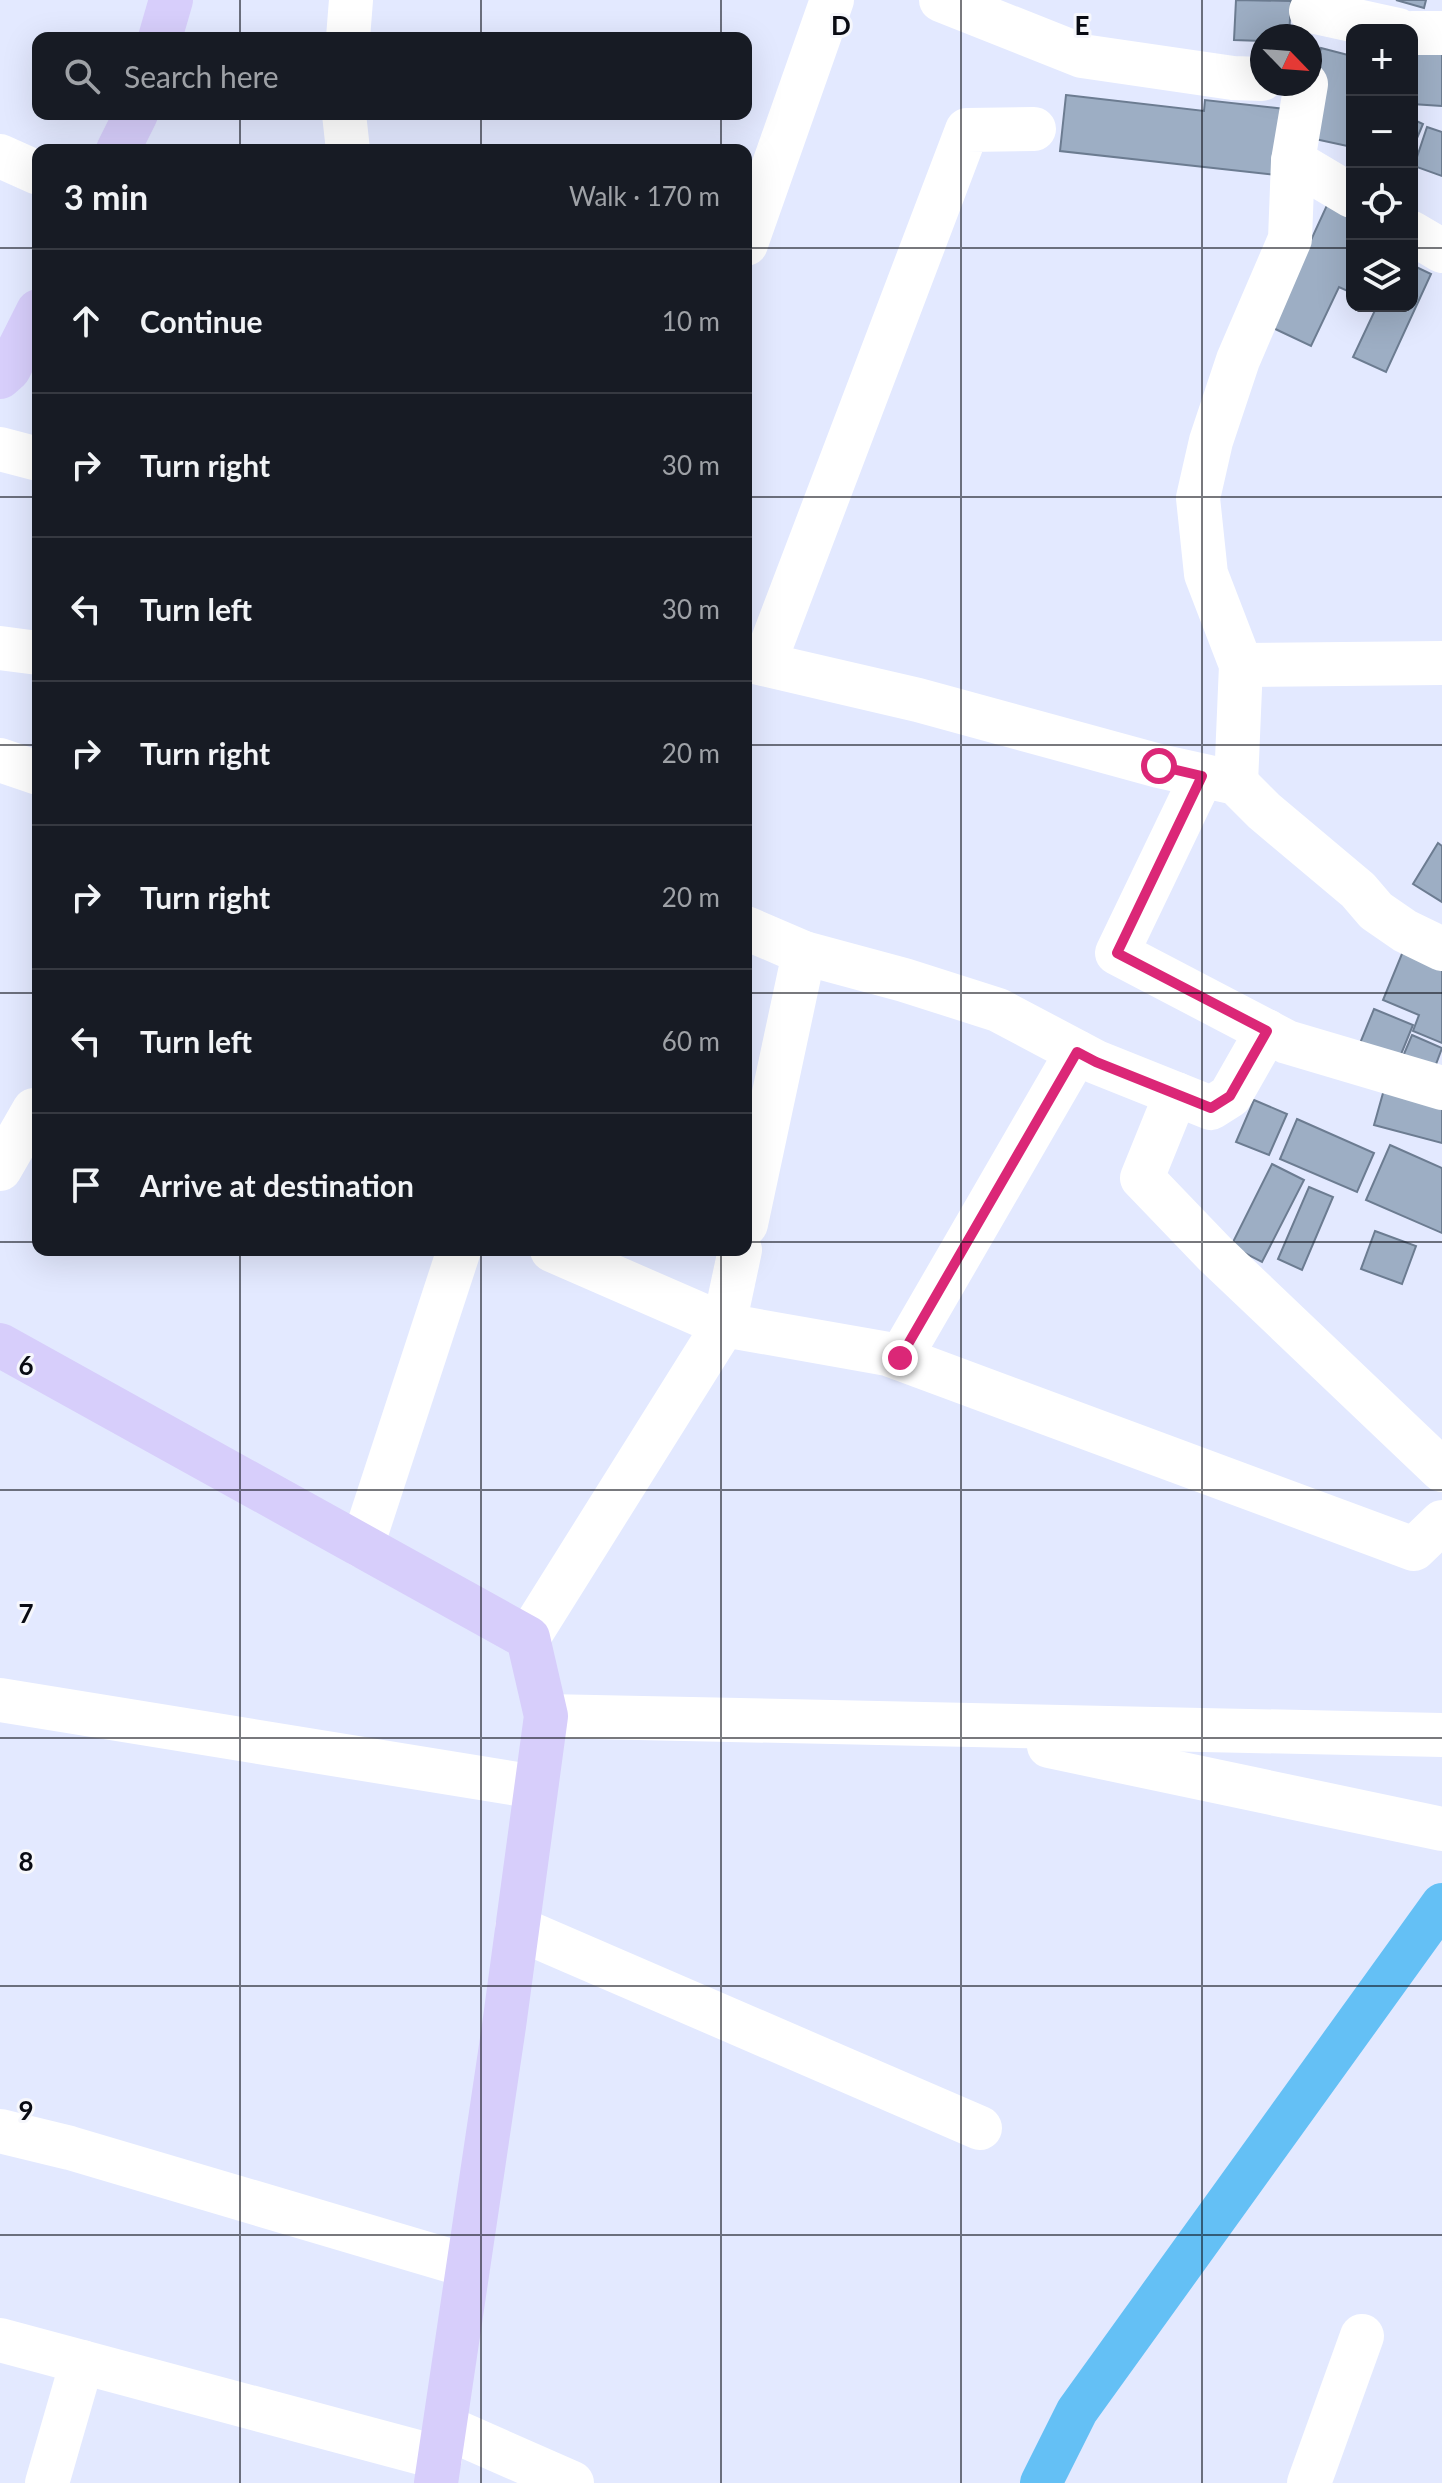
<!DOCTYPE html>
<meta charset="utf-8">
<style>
body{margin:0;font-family:Lato,sans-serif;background:#20242c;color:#f1f3f6}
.controls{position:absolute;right:24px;top:24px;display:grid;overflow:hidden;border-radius:16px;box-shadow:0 8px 32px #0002}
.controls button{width:72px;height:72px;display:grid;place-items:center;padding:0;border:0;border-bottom:2px solid #363941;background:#171b24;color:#f1f3f6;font:40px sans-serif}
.compass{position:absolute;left:1250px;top:24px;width:72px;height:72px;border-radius:50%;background:#171b24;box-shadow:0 8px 32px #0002;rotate:115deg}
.stop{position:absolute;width:24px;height:24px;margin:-18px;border:6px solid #db2777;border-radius:50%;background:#fff}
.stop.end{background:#db2777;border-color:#fff;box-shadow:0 2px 8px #0008}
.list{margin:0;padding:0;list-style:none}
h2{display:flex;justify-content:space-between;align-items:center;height:104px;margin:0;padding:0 32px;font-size:34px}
h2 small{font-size:26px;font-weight:400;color:#9ea1a6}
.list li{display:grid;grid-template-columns:52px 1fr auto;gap:24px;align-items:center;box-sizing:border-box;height:144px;padding:0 32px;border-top:2px solid #363941}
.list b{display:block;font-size:30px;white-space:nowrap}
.list em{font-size:26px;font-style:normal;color:#9ea1a6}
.icon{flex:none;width:44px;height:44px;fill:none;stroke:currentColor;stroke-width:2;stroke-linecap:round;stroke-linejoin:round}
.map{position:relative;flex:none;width:1442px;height:2483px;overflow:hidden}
.search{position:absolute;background:#171b24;box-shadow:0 8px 32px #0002;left:32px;top:32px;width:720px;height:88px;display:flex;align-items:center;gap:20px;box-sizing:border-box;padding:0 28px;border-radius:16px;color:#9ea1a6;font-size:30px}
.panel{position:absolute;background:#171b24;box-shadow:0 8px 32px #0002;left:32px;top:144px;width:720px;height:1112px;border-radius:16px}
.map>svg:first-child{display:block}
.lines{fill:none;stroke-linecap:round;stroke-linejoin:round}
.canal{stroke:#64c0f5;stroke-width:42}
.building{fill:#9daec4;stroke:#6c7c91;stroke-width:2}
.minor{stroke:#fff;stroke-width:44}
.major{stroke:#d7cefb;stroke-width:44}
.route{stroke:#db2777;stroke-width:10}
.grid{fill:none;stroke:#090b13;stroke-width:2;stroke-opacity:0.55}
.grid-label{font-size:26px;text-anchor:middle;font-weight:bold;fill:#090b13;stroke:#f6f7fc;stroke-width:6;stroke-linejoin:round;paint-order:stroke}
</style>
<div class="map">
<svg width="1442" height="2483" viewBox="0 0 1442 2483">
<rect width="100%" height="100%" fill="#e3e9ff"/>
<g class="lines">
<path class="canal" d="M1041,2483L1077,2411L1442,1904"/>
</g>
<g class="building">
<path d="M1236,0L1291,1L1289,36H1262V41L1234,40Z"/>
<path d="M1396,0H1426L1424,8Z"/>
<path d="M1321,48L1352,56V147L1301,136Z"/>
<path d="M1412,52L1442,54V106L1412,104Z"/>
<path d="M1066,95L1204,111L1205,100L1294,110L1286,176L1060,151Z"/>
<path d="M1412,119L1423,124L1412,150Z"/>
<path d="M1427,127L1442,132V176L1414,166Z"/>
<path d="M1328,203L1352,215V293L1339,287L1311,346L1271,327Z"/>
<path d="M1412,265L1431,274L1386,372L1353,357L1377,306H1412Z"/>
<path d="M1438,843L1442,846V902L1413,884Z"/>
<path d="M1406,944L1442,958V1043L1413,1031L1419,1015L1383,1000Z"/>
<path d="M1374,1009L1413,1025L1395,1069L1356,1053Z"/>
<path d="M1412,1035L1442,1048L1432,1075L1401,1061Z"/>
<path d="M1385,1086L1442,1102V1143L1374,1125Z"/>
<path d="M1254,1100L1287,1114L1269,1155L1236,1142Z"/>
<path d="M1297,1119L1374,1153L1357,1192L1280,1159Z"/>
<path d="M1390,1145L1442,1168V1233L1366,1200Z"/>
<path d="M1272,1164L1304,1180L1262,1262L1231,1246Z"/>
<path d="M1309,1187L1333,1197L1302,1270L1278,1259Z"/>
<path d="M1375,1231L1416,1246L1402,1284L1361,1269Z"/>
</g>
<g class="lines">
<g class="minor">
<path d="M941,0L1082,56L1233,78L1262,79"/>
<path d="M1311,11L1398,30"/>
<path d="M1412,33H1442"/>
<path d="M348,38L351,0"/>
<path d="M344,114L348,150"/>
<path d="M0,156L38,173"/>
<path d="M1293,161L1352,196"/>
<path d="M1412,233L1442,251"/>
<path d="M746,244L832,0"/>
<path d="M0,449L38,459"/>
<path d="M0,648L38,653"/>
<path d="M746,660L918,700L1159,766L1236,783L1264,811L1358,890L1376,911L1405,931L1442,949"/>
<path d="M764,664L967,130L1034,129"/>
<path d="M1241,665L1442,663"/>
<path d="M0,760L38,773"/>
<path d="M1202,776L1117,953L1287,1042L1442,1088"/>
<path d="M1236,783L1241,665L1206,574L1198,498L1211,441L1238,360L1290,239L1293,161L1306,84"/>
<path d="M746,928L804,953L904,980L998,1010L1096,1062L1211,1108L1230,1096L1267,1031"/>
<path d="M1176,1094L1142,1178L1215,1254L1442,1470"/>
<path d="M0,1169L34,1110"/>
<path d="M746,1224L804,953"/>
<path d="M552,1250L724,1325L888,1354L1414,1549L1442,1522"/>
<path d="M900,1358L1077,1052"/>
<path d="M362,1546L459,1250"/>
<path d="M528,1638L724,1325L740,1250"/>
<path d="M0,1700L536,1787"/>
<path d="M546,1716L1442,1735"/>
<path d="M1049,1746L1442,1829"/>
<path d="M517,1928L980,2128"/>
<path d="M0,2131L70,2148L468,2266"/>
<path d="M0,2340L440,2458"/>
<path d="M445,2427L572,2483"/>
<path d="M47,2483L82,2362"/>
<path d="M1309,2483L1362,2336"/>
</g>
<g class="major">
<path d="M160,38L171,0"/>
<path d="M118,150L136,114"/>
<path d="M0,377L9,369L38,311"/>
<path d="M0,1345L528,1638L546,1716L504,2026L436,2483"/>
</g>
</g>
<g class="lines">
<path class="route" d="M900,1358L1077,1052L1096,1062L1211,1108L1230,1096L1267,1031L1117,953L1202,776L1159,766"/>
</g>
<path class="grid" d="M240,0V38M481,0V38M721,0V38M961,0V2483M1202,0V2483M240,114V150M481,114V150M721,114V150M0,248H38M746,248H1352M1412,248H1442M0,497H38M746,497H1442M0,745H38M746,745H1442M0,993H38M746,993H1442M0,1242H38M746,1242H1442M240,1250V2483M481,1250V2483M721,1250V2483M0,1490H1442M0,1738H1442M0,1986H1442M0,2235H1442"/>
<g class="grid-label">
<text x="841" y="35">D</text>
<text x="1082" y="35">E</text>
<text x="26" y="1375">6</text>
<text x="26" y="1623">7</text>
<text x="26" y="1871">8</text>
<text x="26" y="2120">9</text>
</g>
</svg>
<div class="controls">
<button>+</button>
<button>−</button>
<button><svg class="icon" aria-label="locate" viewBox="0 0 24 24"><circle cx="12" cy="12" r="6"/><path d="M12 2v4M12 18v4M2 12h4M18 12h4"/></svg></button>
<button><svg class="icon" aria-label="layers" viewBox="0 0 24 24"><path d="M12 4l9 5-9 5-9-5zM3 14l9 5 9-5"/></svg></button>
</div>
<svg class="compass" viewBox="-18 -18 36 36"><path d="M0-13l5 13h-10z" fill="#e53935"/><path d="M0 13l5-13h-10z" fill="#9ea1a6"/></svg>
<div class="stop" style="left:1159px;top:766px"></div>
<div class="stop end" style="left:900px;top:1358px"></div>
<div class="search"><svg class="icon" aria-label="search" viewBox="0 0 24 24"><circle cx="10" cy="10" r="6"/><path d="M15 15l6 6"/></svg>Search here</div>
<section class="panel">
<h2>3 min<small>Walk · 170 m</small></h2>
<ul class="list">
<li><svg class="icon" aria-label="ahead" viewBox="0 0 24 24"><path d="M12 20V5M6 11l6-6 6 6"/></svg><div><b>Continue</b></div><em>10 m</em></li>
<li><svg class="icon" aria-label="right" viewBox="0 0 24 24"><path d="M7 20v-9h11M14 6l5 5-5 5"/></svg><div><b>Turn right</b></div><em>30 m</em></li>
<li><svg class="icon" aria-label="left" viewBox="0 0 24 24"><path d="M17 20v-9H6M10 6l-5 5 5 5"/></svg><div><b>Turn left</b></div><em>30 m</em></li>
<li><svg class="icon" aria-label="right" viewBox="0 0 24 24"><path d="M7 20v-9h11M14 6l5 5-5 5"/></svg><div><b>Turn right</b></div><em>20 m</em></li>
<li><svg class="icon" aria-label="right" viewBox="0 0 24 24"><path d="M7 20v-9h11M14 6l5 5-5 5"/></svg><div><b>Turn right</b></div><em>20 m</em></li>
<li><svg class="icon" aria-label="left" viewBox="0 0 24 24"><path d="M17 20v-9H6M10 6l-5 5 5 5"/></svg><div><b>Turn left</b></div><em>60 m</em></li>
<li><svg class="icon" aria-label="arrive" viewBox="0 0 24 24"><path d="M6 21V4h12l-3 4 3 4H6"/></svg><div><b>Arrive at destination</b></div></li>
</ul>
</section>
</div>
